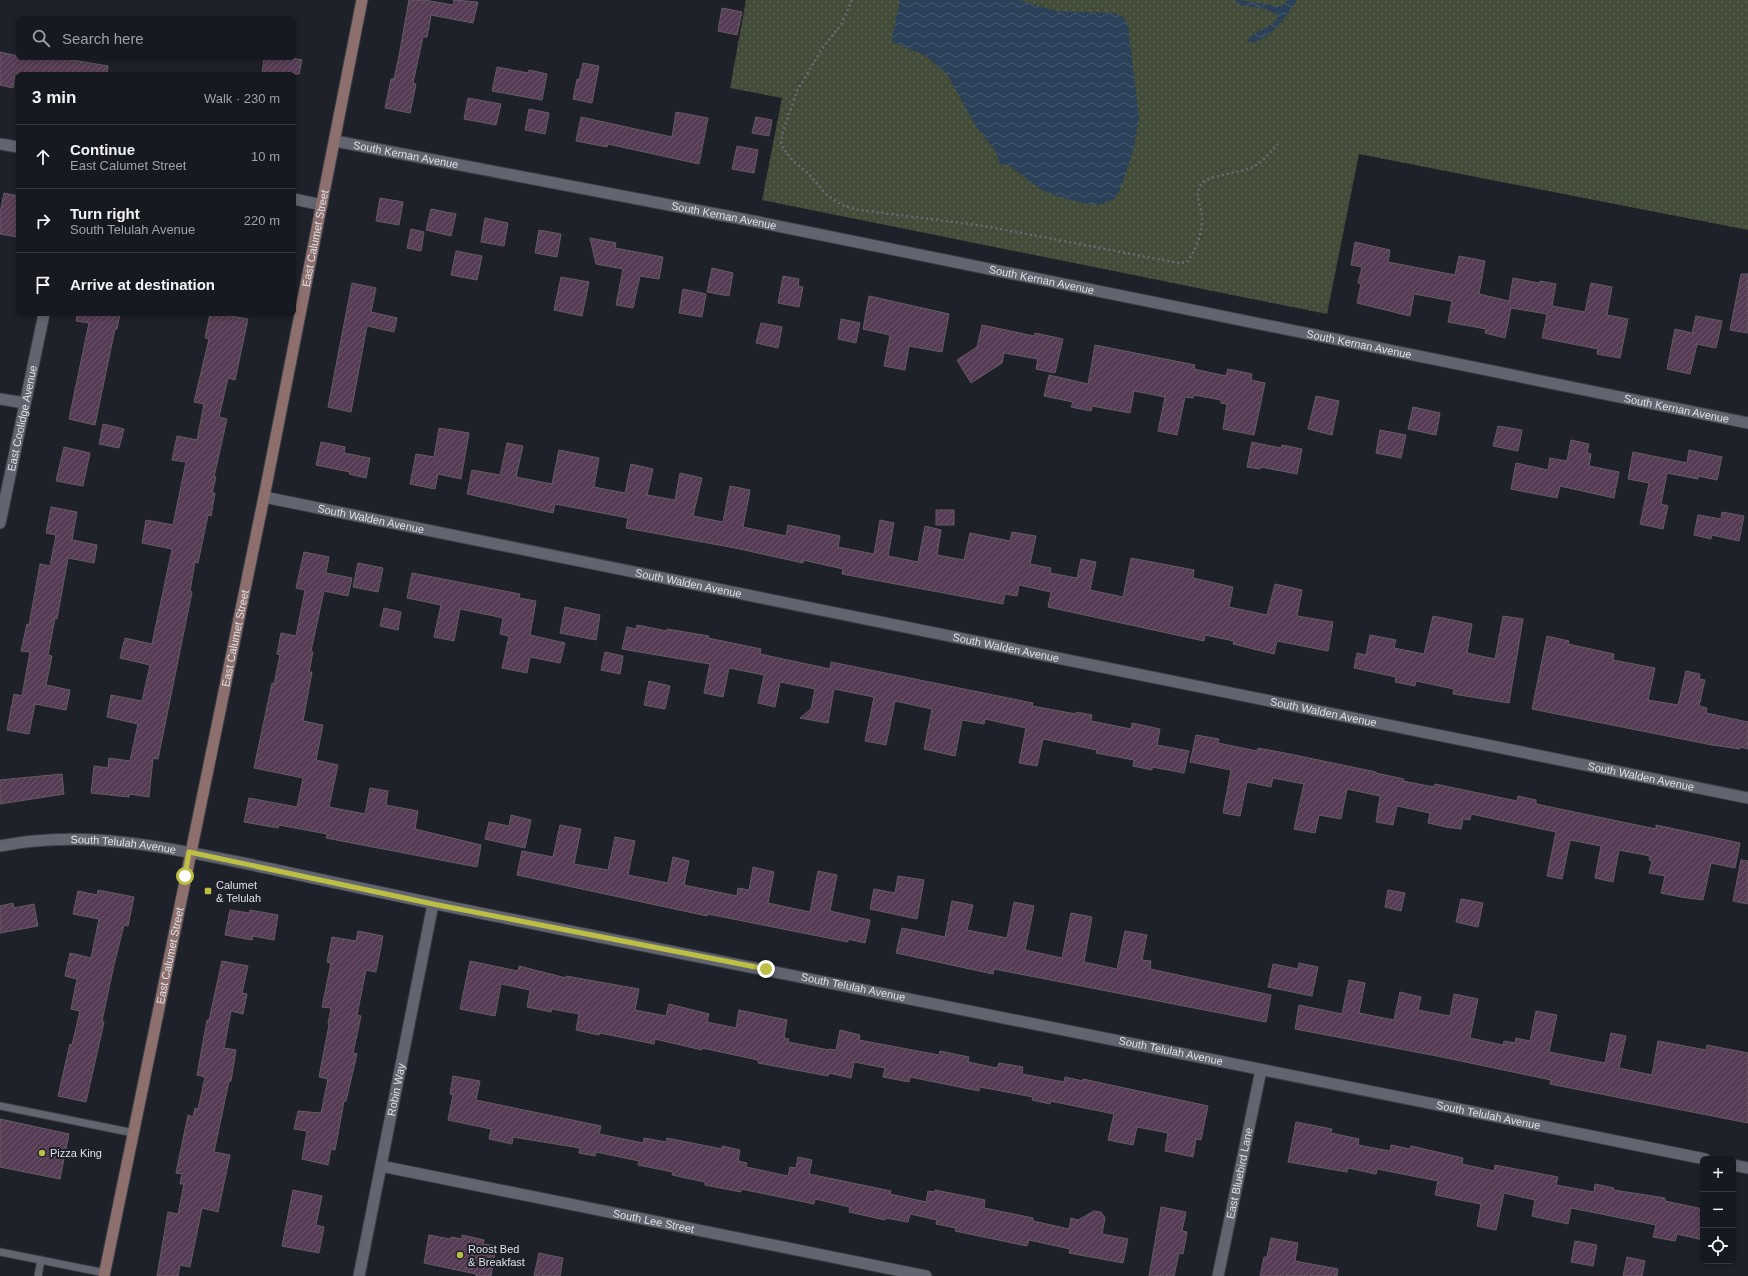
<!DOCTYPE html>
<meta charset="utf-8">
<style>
body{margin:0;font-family:Helvetica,sans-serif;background:#202229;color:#f1f3f6}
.controls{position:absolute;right:12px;bottom:12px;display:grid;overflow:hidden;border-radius:6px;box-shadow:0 2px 6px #0003}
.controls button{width:36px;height:36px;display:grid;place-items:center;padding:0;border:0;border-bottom:1px solid #36383e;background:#171920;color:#f1f3f6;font:20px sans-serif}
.stop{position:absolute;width:12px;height:12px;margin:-9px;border:3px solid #bcbf44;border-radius:50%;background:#fff}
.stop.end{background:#bcbf44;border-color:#fff;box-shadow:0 1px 4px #0008}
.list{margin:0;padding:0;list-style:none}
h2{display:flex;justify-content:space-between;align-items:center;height:52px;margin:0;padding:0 16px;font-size:17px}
h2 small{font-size:13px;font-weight:400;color:#9ea0a5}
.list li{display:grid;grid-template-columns:26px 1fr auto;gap:12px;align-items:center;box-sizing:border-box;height:64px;padding:0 16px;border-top:1px solid #36383e}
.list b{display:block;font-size:15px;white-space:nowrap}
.list p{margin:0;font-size:13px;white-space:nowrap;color:#9ea0a5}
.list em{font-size:13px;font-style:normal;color:#9ea0a5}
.icon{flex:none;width:22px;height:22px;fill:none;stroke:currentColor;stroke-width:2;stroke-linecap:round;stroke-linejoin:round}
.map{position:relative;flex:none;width:1748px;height:1276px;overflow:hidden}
.search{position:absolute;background:#171920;box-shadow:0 2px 6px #0003;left:16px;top:16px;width:280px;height:44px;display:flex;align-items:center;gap:10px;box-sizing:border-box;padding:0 14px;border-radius:6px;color:#9ea0a5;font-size:15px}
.panel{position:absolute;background:#171920;box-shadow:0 2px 6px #0003;left:16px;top:72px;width:280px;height:244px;border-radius:6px}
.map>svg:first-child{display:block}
.grass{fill:url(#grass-dots)}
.water{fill:url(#water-waves)}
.building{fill:url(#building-hatch);stroke:#655c64}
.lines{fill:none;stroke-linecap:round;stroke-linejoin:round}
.service-casing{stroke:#3c3e45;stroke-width:9}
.minor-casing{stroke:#3c3e45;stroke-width:13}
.tertiary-casing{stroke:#3c3e45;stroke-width:13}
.secondary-casing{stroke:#3c3e45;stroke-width:13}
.path{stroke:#696b73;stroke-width:2.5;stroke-dasharray:2 3;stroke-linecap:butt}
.service{stroke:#626570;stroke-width:7}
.minor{stroke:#626570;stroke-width:11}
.tertiary{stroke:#626570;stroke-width:11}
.secondary{stroke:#8d706d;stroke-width:11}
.route{stroke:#bcbf44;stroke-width:5}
.poi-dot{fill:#bcbf44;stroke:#1f212a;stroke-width:1.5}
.labels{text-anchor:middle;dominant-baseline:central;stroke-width:4;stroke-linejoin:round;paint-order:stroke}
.street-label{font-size:11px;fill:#dfe1e7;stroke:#1f212a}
.poi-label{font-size:11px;fill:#dfe1e7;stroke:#1f212a;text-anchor:start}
</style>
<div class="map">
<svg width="1748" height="1276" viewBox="0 0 1748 1276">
<defs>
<pattern id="grass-dots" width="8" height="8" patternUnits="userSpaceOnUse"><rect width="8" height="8" fill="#434b39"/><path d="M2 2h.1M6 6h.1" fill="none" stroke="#5e6556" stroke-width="1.8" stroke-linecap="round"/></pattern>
<pattern id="water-waves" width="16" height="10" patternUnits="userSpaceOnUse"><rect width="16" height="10" fill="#2b4059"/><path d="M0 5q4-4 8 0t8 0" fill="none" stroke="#495b71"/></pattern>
<pattern id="building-hatch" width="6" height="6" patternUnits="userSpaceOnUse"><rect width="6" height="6" fill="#553c54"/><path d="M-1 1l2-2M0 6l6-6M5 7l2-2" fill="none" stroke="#6d586d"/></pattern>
</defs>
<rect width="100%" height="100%" fill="#1f212a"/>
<path class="grass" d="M746,0H1748V230L1359,154L1327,314L762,200L782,98L730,88Z"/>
<g class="water">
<path d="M900,0H1019L1055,11L1115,13L1123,17L1128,25L1139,118L1133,152L1120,189L1114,199L1099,205L1083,203L1057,196L1040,189L1009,165L1000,164L995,150L977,128L947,74L926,56L893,42L892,38Z"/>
<path d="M1239,0L1276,6H1282L1288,0H1297C1285,18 1274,35 1253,43L1247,41C1255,29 1274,29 1279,15L1265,9L1236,4L1235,1Z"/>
</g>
<g class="building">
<path d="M409,0H424L453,5L454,0L478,2L473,23L431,15L427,37H423L413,83L416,84L410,113L385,108L391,79H394L399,56Z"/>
<path d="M722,8L742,12L737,35L718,31Z"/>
<path d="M0,52L18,56V58H61L108,66L107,74H15L13,88L0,85Z"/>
<path d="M264,58H291L302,60L299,74H262Z"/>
<path d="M583,63L599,66L592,103L573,99L577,79L579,80Z"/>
<path d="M497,67L528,73L529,70L547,74L542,100L492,91Z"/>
<path d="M468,98L501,104L496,125L464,119Z"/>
<path d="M529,109L549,113L545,134L525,130Z"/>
<path d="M676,112L708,118L699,164L608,144L607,147L576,141L581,117L672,137Z"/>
<path d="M756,117L772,120L769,136L752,133Z"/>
<path d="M737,146L758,150L754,173L732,169Z"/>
<path d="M4,193L18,196V237L0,234V213Z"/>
<path d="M380,198L403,202L399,225L376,221Z"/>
<path d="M431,209L456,214L451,236L426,230Z"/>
<path d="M485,218L508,223L504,246L481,242Z"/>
<path d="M411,229L424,232L421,251L407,248Z"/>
<path d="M539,230L561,234L557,257L535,253Z"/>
<path d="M590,238L616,243L615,248L663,257L659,279L640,276L633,308L616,305L623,269L596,264Z"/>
<path d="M1355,242L1390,250L1388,262L1455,275L1459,256L1485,261L1479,294L1509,301L1513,278L1539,283L1540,281L1556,284L1552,306L1585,312L1591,283L1612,287L1607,315L1628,319L1620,358L1597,354L1598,349L1542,338L1547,314L1511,308L1505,338L1485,333L1486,329L1448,322L1452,301L1414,294L1410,316L1357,303L1361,284L1358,283L1362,267L1351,265Z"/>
<path d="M456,251L482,256L477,280L451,275Z"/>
<path d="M712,268L733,273L729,296L707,292Z"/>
<path d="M1741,274H1748V333L1730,330Z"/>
<path d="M783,276L799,279L798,286L803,287L799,307L778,303Z"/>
<path d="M561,277L589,282L582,316L554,310Z"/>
<path d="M352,283L376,288L371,312L397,318L394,332L367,326L351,412L328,407Z"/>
<path d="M683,289L706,294L702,317L679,313Z"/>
<path d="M869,296L949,314L942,352L909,346L905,370L884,366L890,335L863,329Z"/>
<path d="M77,314H120L117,329H115L95,425L69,419L89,323L76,321Z"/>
<path d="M210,314H231V316L248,319L235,380L228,378L219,417L227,419L214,477H216L212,493H215L211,516L208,515L198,563L195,562L190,591L192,592L158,759L153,758L149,797L129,794V797L91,793L94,766L108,768L109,758L130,761L138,724L107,717L111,695L142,701L150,665L120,658L125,638L152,644L172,549L142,543L146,520L173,525L186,462L172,460L177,436L197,440L204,404L194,402L209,339L205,338Z"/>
<path d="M1696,316L1722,321L1716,348L1697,344L1690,374L1667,369L1675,329L1692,333Z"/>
<path d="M841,319L860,323L856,343L838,339Z"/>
<path d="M761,323L782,327L778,348L756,343Z"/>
<path d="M982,325L1034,336L1035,333L1063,339L1055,373L1036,369L1038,359L1004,353L1002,363L971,383L957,360L977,347Z"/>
<path d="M1095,345L1195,365L1194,369L1226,376L1228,369L1252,374L1251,380L1265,383L1254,435L1223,429L1227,404L1221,403V400L1194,395L1193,398L1185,397L1177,435L1158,431L1165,397L1134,391L1130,413L1092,406L1091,411L1071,407L1073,402L1044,396L1049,375L1088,384Z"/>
<path d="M1316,396L1339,401L1332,435L1308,429Z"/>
<path d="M1413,407L1440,413L1436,435L1408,429Z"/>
<path d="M103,424L124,429L119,448L99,444Z"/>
<path d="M1498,426L1522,430L1518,451L1493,446Z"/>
<path d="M439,428L469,433L461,479L438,474L435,489L410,484L416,454L434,457Z"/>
<path d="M1380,430L1406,435L1401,458L1376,453Z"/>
<path d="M1571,440L1589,444L1587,453L1591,454L1589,466L1619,472L1614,498L1560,486L1557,498L1511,489L1516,463L1548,470L1550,458L1567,461Z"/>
<path d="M321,442L345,447L344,453L370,458L366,478L349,474L350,472L316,465Z"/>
<path d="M1252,442L1281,448L1282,445L1302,449L1297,474L1261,467L1260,469L1247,467Z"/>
<path d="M507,443L523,446L516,477L552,484L559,450L599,458L594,487L625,493L631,464L653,469L647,495L675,500L680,473L702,478L693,516L723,522L730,486L750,490L743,527L786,536L788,525L840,536L838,547L874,554L880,520L894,523L888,556L918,562L925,526L941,530L937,555L964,560L970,533L1010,541L1012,532L1036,536L1030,564L1051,568L1050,573L1077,578L1081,559L1096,562L1090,590L1123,597L1131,558L1194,570L1193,578L1233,587L1229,607L1267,615L1275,584L1302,590L1297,616L1333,622L1328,651L1277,641L1274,654L1233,644L1234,641L1205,635L1204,641L1048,607L1051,592L1019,585L1017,596L1005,594L1003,604L842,574L843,569L803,560V563L735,548L626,528L628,518L555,504L553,513L467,494L472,470L500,475Z"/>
<path d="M64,447L90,453L83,486L56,481Z"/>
<path d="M1689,450L1722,457L1717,480L1698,476V479L1667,473L1661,504L1668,506L1663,529L1640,524L1649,483L1628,479L1633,452L1687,463Z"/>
<path d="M51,507L77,512L72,540L97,545L94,563L68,558L57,619L55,618L48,655L52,656L46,685L70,690L66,710L35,704L29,734L7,730L14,694L22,696L30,652L21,651L27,624L29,625L40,564L50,566L56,535L46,533Z"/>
<rect x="936" y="510" width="18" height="15"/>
<path d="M1722,512L1744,516L1739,541L1712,535L1711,539L1694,535L1698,515L1721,519Z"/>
<path d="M304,552L329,557L326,573L352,578L348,596L324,591L311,651L313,652L309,672H312L303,721L323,725L316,760L338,765L329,807L365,814L370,788L388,791L386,805L418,811L415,829L481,845L477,867L326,838L327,834L279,825L278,828L244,822L249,798L297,807L303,778L254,768L272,683L274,684L280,655L277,654L281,633L296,636L305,590L296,588Z"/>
<path d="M358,563L383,568L378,592L353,587Z"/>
<path d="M412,573L520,594L519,598L536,601L530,635L565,643L560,663L530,657L527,673L502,668L509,636L500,634L503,618L494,616L460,609L454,641L434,637L441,605L407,598Z"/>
<path d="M565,607L600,615L596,640L560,633Z"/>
<path d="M384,608L401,612L398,630L380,626Z"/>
<path d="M1433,616L1472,624L1467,653L1495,659L1503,616L1523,619L1509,703L1453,694L1454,689L1416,681L1415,686L1395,682L1396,677L1354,668L1357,653L1366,655L1370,635L1396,640L1394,648L1424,654Z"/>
<path d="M637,625L667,631V629L709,636L708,638L761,649L760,654L830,669L831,662L1033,703L1032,706L1076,714V712L1092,715L1091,721L1131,729L1132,723L1160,729L1157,745L1189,751L1184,773L1152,767V770L1133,766L1134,760L1096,753L1097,750L1043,739L1037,766L1019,763L1026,728L985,719L984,724L962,720L955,756L924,749L932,709L895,701L886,745L865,741L874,697L834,689L828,723L800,718L811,709L815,689L780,682L775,707L758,703L764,675L729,668L723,697L704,693L710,664L622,649L627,627L636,629Z"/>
<path d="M1547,636L1569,641L1568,644L1614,654L1613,660L1655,668L1648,700L1678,705L1686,671L1700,674L1699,679L1705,680L1699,706L1707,708L1706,713L1748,722V749L1740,747V749L1712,745L1532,709Z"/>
<path d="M605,652L623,656L620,674L601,670Z"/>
<path d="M649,681L670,686L665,709L644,705Z"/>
<path d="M1196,735L1219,739L1218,743L1257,751L1258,748L1285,753L1376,772V773L1404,779L1403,781L1434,787L1435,784L1517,801L1518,796L1536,800V804L1656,829V825L1740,843L1735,868L1711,863L1703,900L1681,897L1661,893L1665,876L1649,873L1652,861L1649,860L1650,856L1619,850L1613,882L1595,878L1601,846L1570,840L1562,879L1547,876L1556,832L1471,814L1470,820L1463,819L1461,829L1446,827L1428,823L1430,813L1397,806L1393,825L1376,822L1380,796L1347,789L1341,819L1319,815L1315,833L1294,829L1304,784L1273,778L1271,787L1247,782L1240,816L1223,813L1231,770L1190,762Z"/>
<path d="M62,774L64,794L0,804V780Z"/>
<path d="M511,815L531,820L525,848L485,839L489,822L509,826Z"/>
<path d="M560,825L581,829L574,864L608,870L615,837L635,841L628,875L668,883L673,857L689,861L684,885L737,896L738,888L749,890L753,867L774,872L768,903L810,912L818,871L837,875L830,911L870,920L865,943L848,939V942L708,914L707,916L517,875L522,851L553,857Z"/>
<path d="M1741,860L1748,861V904L1733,901Z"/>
<path d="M898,876L924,880L917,919L870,909L874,889L895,893Z"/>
<path d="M98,890L134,897L128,926L124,925L114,965L102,1021L104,1022L86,1102L58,1096L70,1044L72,1045L80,1011L71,1009L77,979L65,976L70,953L91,958L99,919L73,914L78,891L97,895Z"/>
<path d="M1388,890L1405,893L1401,911L1385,907Z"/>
<path d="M1461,899L1483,903L1478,927L1456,922Z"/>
<path d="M952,901L973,905L967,930L1007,938L1014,902L1034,906L1025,950L1062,958L1071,913L1092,917L1084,962L1117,969L1125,931L1147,935L1142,960L1151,961L1150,969L1271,995L1266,1022L994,969L993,974L896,953L902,928L945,937Z"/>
<path d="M13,903L14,908L34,904L38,926L0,933V906Z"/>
<path d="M230,910L249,913L250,910L278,915L274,940L253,936L252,940L225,935Z"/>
<path d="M358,931L383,936L376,972L366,970L357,1015L361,1016L353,1053L357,1054L346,1101H344L335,1150L331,1149L328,1165L302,1159L307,1131L294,1129L298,1111L321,1113L328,1079L319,1077L329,1025L328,1024L331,1008L322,1007L331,963L327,962L332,937L356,941Z"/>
<path d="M222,961L248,966L242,993L247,994L243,1014L231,1011L224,1048L236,1050L231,1081H229L214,1152L230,1155L218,1212L202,1208L190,1267L180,1265L178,1276H157L168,1212L178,1214L184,1184H180L182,1174L176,1173L188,1115L193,1117L195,1108L198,1109L205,1077L197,1075L207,1020H209Z"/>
<path d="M470,961L518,971L519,966L566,978V976L639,989L635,1010L666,1016L669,1004L709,1014L707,1022L736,1028L739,1010L787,1020L784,1038L789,1039L788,1042L829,1050V1049L836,1050L840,1030L860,1035L859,1040L939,1055L940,1051L969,1057L968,1062L997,1068L999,1063L1023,1067L1022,1074L1064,1082L1065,1077L1083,1081V1079L1208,1106L1201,1140L1196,1139L1193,1157L1165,1151L1168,1133L1137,1127L1133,1145L1108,1140L1114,1114L1050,1101V1104L1032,1100L1033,1097L980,1087L979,1091L910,1077L909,1082L883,1077L885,1068L854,1062L851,1078L829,1073L828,1076L758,1063V1060L702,1048V1050L655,1039L654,1044L600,1033L599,1035L576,1030L579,1014L552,1009L551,1012L527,1007L530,990L501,984L495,1016L460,1009Z"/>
<path d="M1299,963L1318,967L1312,996L1268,987L1273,964L1298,969Z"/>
<path d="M1349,980L1365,983L1359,1013L1394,1020L1400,992L1421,997L1418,1010L1450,1016L1454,994L1478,999L1470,1038L1503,1045L1504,1041L1515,1043L1516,1038L1530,1041L1536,1011L1557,1015L1549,1052L1605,1063L1611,1033L1626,1036L1619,1068L1652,1075L1658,1041L1706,1050L1707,1045L1748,1053V1123L1550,1084L1551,1080L1437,1056L1295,1029L1299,1005L1342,1014Z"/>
<path d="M453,1076L480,1081L476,1100L601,1126L599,1134L643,1143L644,1138L666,1142L667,1138L722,1149V1146L740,1150L738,1161L747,1163L746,1167L788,1176L790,1167L796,1168L798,1157L812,1160L809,1174L891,1191L890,1194L926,1202L928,1191L935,1192V1190L985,1200L984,1208L1033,1218V1221L1069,1229L1071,1218L1078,1220L1094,1211L1101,1212L1105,1218L1102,1234L1128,1239L1123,1263L1069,1253L1070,1249L1029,1240L1027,1246L955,1231L956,1228L936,1224L937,1220L910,1214L908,1222L886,1218L885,1220L849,1212L850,1207L815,1199L814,1204L741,1189V1192L705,1185V1182L672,1175L673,1172L638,1165L639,1161L596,1152L595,1156L579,1153L580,1148L513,1137L512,1144L489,1139L491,1129L448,1120L453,1095L450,1094Z"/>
<path d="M0,1119L69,1134L60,1179L0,1167Z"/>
<path d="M1296,1122L1332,1129L1331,1133L1359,1139L1358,1145L1390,1151L1391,1145L1410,1149L1411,1146L1463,1158L1462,1164L1494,1171L1495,1165L1558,1177L1556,1185L1594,1192L1595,1184L1614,1188L1613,1190L1665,1198V1201L1703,1209V1240L1677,1234L1675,1241L1653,1237L1656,1225L1571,1208L1568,1224L1532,1216L1535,1200L1504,1193L1496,1230L1477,1226L1481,1204L1435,1195L1438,1181L1377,1169L1376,1174L1348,1168L1347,1172L1288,1162Z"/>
<path d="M293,1190L322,1196L316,1225L324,1227L319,1253L282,1246Z"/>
<path d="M1161,1207L1186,1212L1182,1231L1187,1232L1183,1254L1179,1253L1174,1276H1149Z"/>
<path d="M429,1235L450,1239L451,1237L462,1239V1235L484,1240L483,1244L496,1246L491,1276H476V1274L424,1263Z"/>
<path d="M1271,1238L1298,1243L1295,1261L1338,1269L1337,1276H1260L1264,1257H1267Z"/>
<path d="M1575,1241L1597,1245L1593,1266L1571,1262Z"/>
<path d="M539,1253L563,1258L560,1276H534Z"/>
<path d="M1627,1257L1645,1261L1642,1276H1623Z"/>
</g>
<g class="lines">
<defs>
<g id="service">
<path d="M0,1106L134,1133"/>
<path d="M0,1252L105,1273"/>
<path d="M38,1276L41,1260"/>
</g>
<g id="minor">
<path id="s1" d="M335,141L758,222L1748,423"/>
<path d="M0,144L18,147"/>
<path d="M294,199L322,205"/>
<path d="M0,399L25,403"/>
<path id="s2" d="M264,497L1748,798"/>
<path id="s3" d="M0,523L44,314"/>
<path id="s4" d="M381,1166L926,1276"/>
<path id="s5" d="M359,1276L433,904"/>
<path id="s6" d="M1218,1276L1261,1070"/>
</g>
<g id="tertiary">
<path id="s7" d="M0,846C89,828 180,850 267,868C341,884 415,900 490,915C895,994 1300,1077 1705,1159"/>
<path d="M1733,1165L1748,1168"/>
</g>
<g id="secondary">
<path id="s8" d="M104,1276L264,497L362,0"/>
</g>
</defs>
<use href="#service" class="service-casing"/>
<use href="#minor" class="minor-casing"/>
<use href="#tertiary" class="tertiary-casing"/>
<use href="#secondary" class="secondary-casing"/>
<path class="path" d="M852,0L842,23L822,49L797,91L782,134L781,145L793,161L808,173L827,195L842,205L859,210L985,226L1179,263L1187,262C1196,251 1203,231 1202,216C1201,206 1194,194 1201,184C1208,175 1241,173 1253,167C1264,161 1270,153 1278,144"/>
<use href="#service" class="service"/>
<use href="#minor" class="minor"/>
<use href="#tertiary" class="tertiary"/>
<use href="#secondary" class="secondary"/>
</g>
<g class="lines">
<path class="route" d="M185,876L189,852L433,904L766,969"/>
</g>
<g class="poi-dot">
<rect x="204" y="887" width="8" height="8" rx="2"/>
<circle cx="42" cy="1153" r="4"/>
<circle cx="460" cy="1255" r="4"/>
</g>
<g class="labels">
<g class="street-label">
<text stroke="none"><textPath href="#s1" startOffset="72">South Kernan Avenue</textPath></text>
<text stroke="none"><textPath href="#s1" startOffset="396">South Kernan Avenue</textPath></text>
<text stroke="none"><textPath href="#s8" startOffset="1059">East Calumet Street</textPath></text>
<text stroke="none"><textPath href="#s1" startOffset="720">South Kernan Avenue</textPath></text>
<text stroke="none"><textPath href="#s1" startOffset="1044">South Kernan Avenue</textPath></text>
<text stroke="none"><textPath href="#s1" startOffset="1368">South Kernan Avenue</textPath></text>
<text stroke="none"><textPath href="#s3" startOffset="107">East Coolidge Avenue</textPath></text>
<text stroke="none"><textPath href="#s2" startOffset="109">South Walden Avenue</textPath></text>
<text stroke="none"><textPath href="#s2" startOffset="433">South Walden Avenue</textPath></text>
<text stroke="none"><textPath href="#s8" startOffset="651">East Calumet Street</textPath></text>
<text stroke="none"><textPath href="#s2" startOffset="757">South Walden Avenue</textPath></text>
<text stroke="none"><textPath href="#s2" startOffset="1081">South Walden Avenue</textPath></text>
<text stroke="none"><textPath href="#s2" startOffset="1405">South Walden Avenue</textPath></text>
<text stroke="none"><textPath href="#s7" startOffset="124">South Telulah Avenue</textPath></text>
<text stroke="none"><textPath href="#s8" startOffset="327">East Calumet Street</textPath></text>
<text stroke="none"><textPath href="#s7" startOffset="868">South Telulah Avenue</textPath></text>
<text stroke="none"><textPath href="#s7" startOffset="1192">South Telulah Avenue</textPath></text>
<text stroke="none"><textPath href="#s5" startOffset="190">Robin Way</textPath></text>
<text stroke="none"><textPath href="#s7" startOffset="1516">South Telulah Avenue</textPath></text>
<text stroke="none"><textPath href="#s6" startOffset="105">East Bluebird Lane</textPath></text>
<text stroke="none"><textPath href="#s4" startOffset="278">South Lee Street</textPath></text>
</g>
<g class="poi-label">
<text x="216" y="885">Calumet<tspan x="216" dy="13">&amp; Telulah</tspan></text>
<text x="50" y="1153">Pizza King</text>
<text x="468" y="1249">Roost Bed<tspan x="468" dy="13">&amp; Breakfast</tspan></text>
</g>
</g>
</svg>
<div class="controls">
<button>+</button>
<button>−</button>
<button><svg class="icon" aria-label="locate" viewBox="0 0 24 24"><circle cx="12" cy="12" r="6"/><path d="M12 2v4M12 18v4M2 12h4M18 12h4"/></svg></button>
</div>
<div class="stop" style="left:185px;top:876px"></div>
<div class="stop end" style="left:766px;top:969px"></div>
<div class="search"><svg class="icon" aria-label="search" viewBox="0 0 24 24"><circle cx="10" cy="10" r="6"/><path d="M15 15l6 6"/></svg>Search here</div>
<section class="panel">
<h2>3 min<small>Walk · 230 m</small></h2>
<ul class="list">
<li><svg class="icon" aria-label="ahead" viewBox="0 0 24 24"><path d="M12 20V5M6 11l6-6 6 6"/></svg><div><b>Continue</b><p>East Calumet Street</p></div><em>10 m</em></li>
<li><svg class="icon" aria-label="right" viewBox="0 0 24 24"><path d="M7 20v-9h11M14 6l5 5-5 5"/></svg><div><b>Turn right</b><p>South Telulah Avenue</p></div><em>220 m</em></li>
<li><svg class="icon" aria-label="arrive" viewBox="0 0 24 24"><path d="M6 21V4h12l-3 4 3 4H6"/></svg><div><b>Arrive at destination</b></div></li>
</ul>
</section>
</div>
